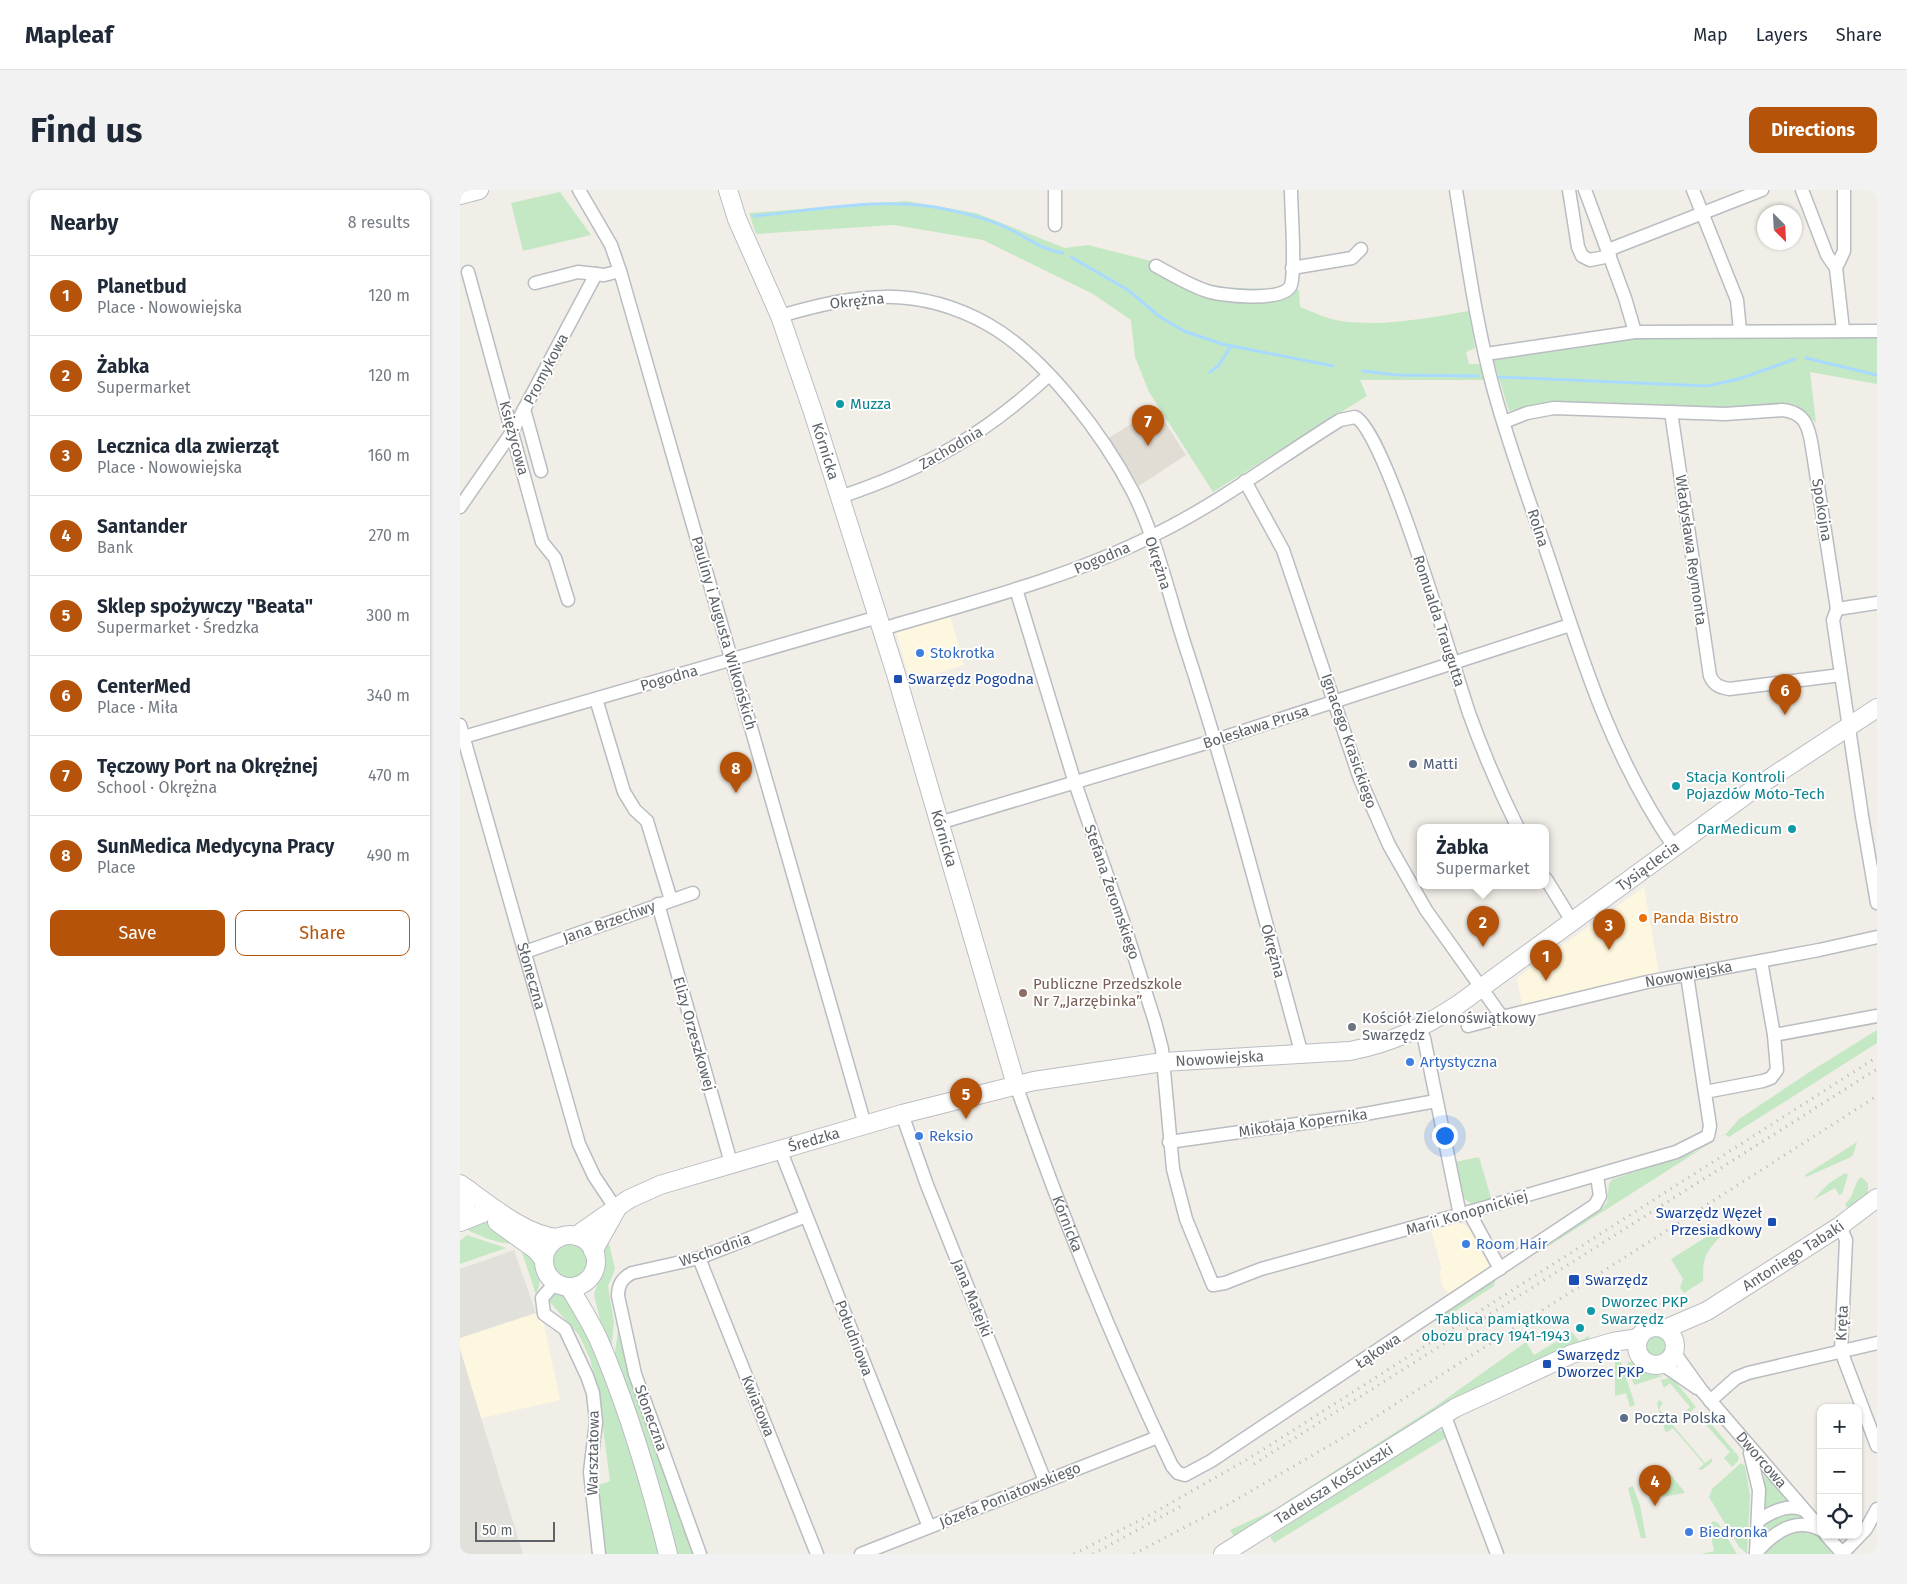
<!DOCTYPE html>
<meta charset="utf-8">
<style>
body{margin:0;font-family:"Fira Sans",sans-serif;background:#f2f2f3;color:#1f2937}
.controls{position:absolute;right:15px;bottom:15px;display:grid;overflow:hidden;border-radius:10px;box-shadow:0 1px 4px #0004}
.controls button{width:45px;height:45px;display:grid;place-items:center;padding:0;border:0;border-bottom:1px solid #e0e1e3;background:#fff;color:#1f2937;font:25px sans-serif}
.compass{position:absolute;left:1297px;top:15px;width:45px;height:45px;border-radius:50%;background:#fff;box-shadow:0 1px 4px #0004;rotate:156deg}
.scale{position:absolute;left:15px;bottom:12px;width:80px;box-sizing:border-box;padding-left:5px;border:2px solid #5e6368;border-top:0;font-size:14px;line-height:18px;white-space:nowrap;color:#5e6368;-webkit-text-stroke:4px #fff;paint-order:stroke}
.you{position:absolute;left:984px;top:945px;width:18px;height:18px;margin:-12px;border:4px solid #fff;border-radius:50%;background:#1a73e8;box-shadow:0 0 0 8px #1a73e833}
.badge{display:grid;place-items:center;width:32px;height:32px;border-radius:50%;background:#b45309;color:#fff;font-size:16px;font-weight:700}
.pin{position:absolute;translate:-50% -41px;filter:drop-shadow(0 1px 2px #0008)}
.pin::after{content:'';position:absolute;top:26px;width:18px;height:15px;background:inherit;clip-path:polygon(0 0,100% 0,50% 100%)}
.popup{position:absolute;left:957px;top:634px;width:132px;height:65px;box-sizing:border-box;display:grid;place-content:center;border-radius:10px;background:#fff;filter:drop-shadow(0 1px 4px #0005);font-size:16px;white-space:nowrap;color:#747a83}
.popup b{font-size:19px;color:#1f2937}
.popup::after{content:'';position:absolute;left:50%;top:100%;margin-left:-10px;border:10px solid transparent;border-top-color:#fff}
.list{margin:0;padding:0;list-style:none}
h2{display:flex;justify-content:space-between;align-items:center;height:65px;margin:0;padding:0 20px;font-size:21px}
h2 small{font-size:16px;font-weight:400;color:#747a83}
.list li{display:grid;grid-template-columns:32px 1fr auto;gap:15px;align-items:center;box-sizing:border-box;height:80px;padding:0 20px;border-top:1px solid #e0e1e3}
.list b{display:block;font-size:19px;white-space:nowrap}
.list p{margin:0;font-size:16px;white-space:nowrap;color:#747a83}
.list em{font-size:16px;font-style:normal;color:#747a83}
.actions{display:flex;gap:10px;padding:15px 20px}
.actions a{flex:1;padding:11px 0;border:1px solid #b45309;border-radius:10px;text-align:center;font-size:18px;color:#b45309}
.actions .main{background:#b45309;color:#fff}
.icon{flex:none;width:28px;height:28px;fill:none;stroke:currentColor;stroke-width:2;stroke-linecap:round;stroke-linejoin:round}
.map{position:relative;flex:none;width:1417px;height:1364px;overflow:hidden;border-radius:10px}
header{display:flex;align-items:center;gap:30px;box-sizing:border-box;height:70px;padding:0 25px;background:#fff;border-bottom:1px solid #e0e1e3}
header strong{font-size:24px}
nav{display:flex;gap:28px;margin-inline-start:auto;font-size:18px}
.intro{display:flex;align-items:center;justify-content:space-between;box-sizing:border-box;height:120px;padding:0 30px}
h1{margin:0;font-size:35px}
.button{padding:12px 22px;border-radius:10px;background:#b45309;color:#fff;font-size:18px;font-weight:700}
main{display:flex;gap:30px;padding:0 30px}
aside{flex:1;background:#fff;border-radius:10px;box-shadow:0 1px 4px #0004}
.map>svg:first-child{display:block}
.commercial{fill:#fef7df}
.industrial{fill:#e2e0db}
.education{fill:#e1ddd5}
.green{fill:#c4e8c4}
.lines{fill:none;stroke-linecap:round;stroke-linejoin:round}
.stream{stroke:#a9daff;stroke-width:3}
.street-casing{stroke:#b9bcc1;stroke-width:15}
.secondary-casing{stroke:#babdc3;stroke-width:20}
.street{stroke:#fff;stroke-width:12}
.secondary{stroke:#fff;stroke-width:18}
.rail{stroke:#b5b6b7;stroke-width:3;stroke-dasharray:1 6;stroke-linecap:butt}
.culture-dot{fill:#0f9aa8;stroke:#fff;stroke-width:2}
.shop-dot{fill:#3f7fe0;stroke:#fff;stroke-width:2}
.transit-dot{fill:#1a4fb4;stroke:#fff;stroke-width:2}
.service-dot{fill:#5c6f8a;stroke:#fff;stroke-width:2}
.food-dot{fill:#e8710a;stroke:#fff;stroke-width:2}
.education-dot{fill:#8d6e63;stroke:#fff;stroke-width:2}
.worship-dot{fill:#6b7280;stroke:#fff;stroke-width:2}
.labels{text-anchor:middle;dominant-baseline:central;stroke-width:4;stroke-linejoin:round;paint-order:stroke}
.street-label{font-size:15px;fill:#5e6368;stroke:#fff}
.culture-label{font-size:15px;fill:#0d838f;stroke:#fff;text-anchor:start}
.shop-label{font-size:15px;fill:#366cbe;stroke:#fff;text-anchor:start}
.transit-label{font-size:15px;fill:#164399;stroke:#fff;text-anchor:start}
.service-label{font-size:15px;fill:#4e5e75;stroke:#fff;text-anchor:start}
.food-label{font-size:15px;fill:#c56008;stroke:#fff;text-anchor:start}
.education-label{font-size:15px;fill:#785e54;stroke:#fff;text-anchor:start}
.worship-label{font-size:15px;fill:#5b616d;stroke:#fff;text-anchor:start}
</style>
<header>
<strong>Mapleaf</strong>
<nav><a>Map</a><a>Layers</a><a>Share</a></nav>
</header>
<div class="intro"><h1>Find us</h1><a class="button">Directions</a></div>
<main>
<aside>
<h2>Nearby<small>8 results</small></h2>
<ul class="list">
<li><span class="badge">1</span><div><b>Planetbud</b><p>Place · Nowowiejska</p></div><em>120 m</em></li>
<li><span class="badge">2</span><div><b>Żabka</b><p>Supermarket</p></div><em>120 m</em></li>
<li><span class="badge">3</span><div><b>Lecznica dla zwierząt</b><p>Place · Nowowiejska</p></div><em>160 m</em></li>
<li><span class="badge">4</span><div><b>Santander</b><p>Bank</p></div><em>270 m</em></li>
<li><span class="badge">5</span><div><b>Sklep spożywczy &quot;Beata&quot;</b><p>Supermarket · Średzka</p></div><em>300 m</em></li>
<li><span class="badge">6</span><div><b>CenterMed</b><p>Place · Miła</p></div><em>340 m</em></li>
<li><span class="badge">7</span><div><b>Tęczowy Port na Okrężnej</b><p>School · Okrężna</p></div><em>470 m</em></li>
<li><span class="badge">8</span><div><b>SunMedica Medycyna Pracy</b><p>Place</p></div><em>490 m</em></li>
</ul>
<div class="actions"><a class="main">Save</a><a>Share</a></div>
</aside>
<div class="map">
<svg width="1417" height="1364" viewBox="0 0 1417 1364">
<rect width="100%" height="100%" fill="#f1eee7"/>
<g class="commercial">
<path d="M490,426L504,475L450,491L436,442Z"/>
<path d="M1184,697L1199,784L1062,814L1057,788Z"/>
<path d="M998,1032L1010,1038L1030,1072L1028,1081L990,1106L983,1097L979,1081L982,1080L971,1040Z"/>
<path d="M81,1121L100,1210L21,1228L0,1159V1148Z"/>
</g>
<g class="industrial">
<path d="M54,1060L76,1123L0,1148V1079Z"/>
<path d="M0,1159L21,1228L63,1364H0Z"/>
</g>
<path class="education" d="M696,218L726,265L679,296L649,248Z"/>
<g class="green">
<path d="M100,2L131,45L63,61L51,13Z"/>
<path d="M446,11L516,23L605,58L628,55L703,74L751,97L839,100L840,117C853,122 867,129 881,131C924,137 967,128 1009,121L1015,158L1006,162L1009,174H1019L1025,190H900L907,206L753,302L689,202L675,167L671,130L633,104L523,50L434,35L296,44L289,23Z"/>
<path d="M1178,147H1417V194L1350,182L1356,233L1338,217C1315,218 1292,221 1269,220C1196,219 1120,202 1049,221L1033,168Z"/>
<path d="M1417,840V853L1269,947L1265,944L1073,1066L1141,1019L1147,1013L1149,993L1153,989L1235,962L1266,944L1279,929L1351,881Z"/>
<path d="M1397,952L1393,965L1389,968L1346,987L1345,985Z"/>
<path d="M1019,967L1031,1008L1012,1014L1003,1008L995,972Z"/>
<path d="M1385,983L1388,985L1382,1004L1379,1005L1375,998L1353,1010L1368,994Z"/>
<path d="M1401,987L1408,993V1005L1390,1023L1385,1014C1395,1006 1393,994 1401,987Z"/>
<path d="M18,1031L31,1034L57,1052C46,1058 13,1044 3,1037Z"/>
<path d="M1259,1039L1262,1045C1245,1063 1243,1066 1243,1091L1224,1103L1220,1098L1223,1089L1211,1069Z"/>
<path d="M7,1045L46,1058L0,1074V1051Z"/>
<path d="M147,1045L155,1079L148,1096L154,1132L151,1163L143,1143L134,1104L142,1081V1058Z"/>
<circle cx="110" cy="1072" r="17"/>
<path d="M61,1059C76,1072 85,1084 76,1105Z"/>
<path d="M1036,1087L1034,1096L980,1131H971Z"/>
<path d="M94,1101L101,1103L113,1113L144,1181L173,1271L199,1364H144L133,1297L150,1291L138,1200L130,1169L119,1145L88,1110Z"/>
<path d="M159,1132L238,1364H217L184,1246L154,1169Z"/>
<path d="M1112,1142L1119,1151L1129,1146V1148L1123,1154L777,1352L770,1340L815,1319L973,1218L1066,1152L1074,1165Z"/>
<circle cx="1196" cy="1156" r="12"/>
<path d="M1147,1168H1156L1161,1172L1175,1215L1170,1217L1166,1203L1155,1206V1172H1147Z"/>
<path d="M1172,1172L1185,1183L1203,1186L1174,1195L1167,1175L1168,1172Z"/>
<path d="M1209,1188L1215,1191L1236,1217L1229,1223L1225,1222L1230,1217L1210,1193L1204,1198L1201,1190Z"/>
<path d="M1199,1210L1203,1213L1199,1219L1245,1273L1252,1268V1272L1242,1280L1238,1279L1244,1274L1213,1238L1207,1242L1205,1241L1197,1214Z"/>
<path d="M1242,1223L1279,1267L1278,1271L1272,1277L1264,1268L1270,1262L1241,1229L1234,1233Z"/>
<path d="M975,1239L983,1241L987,1247L814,1353L810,1347Z"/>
<path d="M1281,1273L1285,1276L1290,1305L1287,1364L1279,1357L1249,1307L1252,1299Z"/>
<path d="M1304,1281L1332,1312L1305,1320Z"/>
<path d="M1209,1283L1224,1301V1303L1202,1307L1197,1287Z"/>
<path d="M1173,1296L1180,1315L1186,1348H1181L1168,1298Z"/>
<path d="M1330,1323H1340L1346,1329L1325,1332L1304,1344L1305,1333L1318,1326Z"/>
<path d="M1253,1331L1258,1333L1277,1364H1241L1254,1361L1249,1336Z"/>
<path d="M1336,1340L1357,1345L1377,1364H1305L1314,1351Z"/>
</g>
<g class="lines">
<g class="stream">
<path d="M294,26C358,20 430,5 494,21C511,25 529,29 545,37C565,46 581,60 603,63"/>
<path d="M611,67L668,100L700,127L724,141L762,154L873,176"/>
<path d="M1346,168L1417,185"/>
<path d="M903,181L937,185L1018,186"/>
<path d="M750,182L758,176L771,156"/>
<path d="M1039,187L1247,196L1279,189L1335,169"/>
</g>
<defs>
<g id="street">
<path d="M119,0L151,55L160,81L405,935"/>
<path d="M595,0V35"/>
<path d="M996,0C1007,67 1016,135 1034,201C1051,263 1074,323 1094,384C1126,482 1155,571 1214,657"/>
<path d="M1109,0L1118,57L1122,66L1130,70L1150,66"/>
<path d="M1125,0L1165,108L1175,142"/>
<path d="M1233,0L1277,110L1280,141"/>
<path d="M1342,0L1367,65L1376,78L1383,140"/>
<path d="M1148,60L1302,0"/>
<path d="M696,76C711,84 727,94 744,100C758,106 825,113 831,95C836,78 831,21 831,0"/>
<path d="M832,78L892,68L901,59"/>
<path d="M1376,78L1384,61V0"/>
<path d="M8,82L82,352L95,368L108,410"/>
<path d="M75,93L118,82L136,84"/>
<path d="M320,126C396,104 456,94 529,135C585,167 644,246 673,302C695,346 708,401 723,449C768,586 804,726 842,865"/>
<path d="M1026,164L1175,142L1417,141"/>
<path d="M64,219L81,281"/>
<path d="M1211,222L1250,486C1254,495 1259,497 1269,499L1381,485"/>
<path d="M1044,232L1067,223L1094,218L1265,224L1322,220C1345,222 1349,237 1352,257L1377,419L1373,430L1402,626L1417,713"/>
<path id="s1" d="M785,291L823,360L900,589L929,655L966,720L1042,827L1187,792L1359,760L1417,747"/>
<path d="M380,307C466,278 523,246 589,185"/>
<path d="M0,317L52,242L136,84L144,85L160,81"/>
<path d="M556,399L615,593L664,734L695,832L702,859L713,979L726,1029L753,1095L765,1093L801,1079L1009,1022L1216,962L1248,946L1250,936L1227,785"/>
<path d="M1377,419L1417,413"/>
<path d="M422,439C512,412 605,389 690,347C757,315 817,269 880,230L895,227C925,239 994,479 1009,523C1023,562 1039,600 1058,638"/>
<path d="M136,509L164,602L175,620L187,631L211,710"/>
<path id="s2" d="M0,535L119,954L134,986L156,1019"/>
<path d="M0,548L418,427"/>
<path d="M479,633L756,550L1110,435"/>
<path d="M1086,689L1112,731"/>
<path d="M198,714L271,973"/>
<path d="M65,762L233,703"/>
<path d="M1008,836L1042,827"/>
<path d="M959,839L964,848L1000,1025"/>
<path d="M1314,845L1417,826"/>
<path id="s3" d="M556,895C601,1024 653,1153 712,1276L718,1283L725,1285L751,1271L1135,1015L1140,1006L1137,986"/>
<path d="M1245,902L1303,891L1311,888L1317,880L1314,845L1301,771"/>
<path d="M442,924L467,995L585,1291"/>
<path d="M709,952L894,926L976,911"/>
<path d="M320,959L469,1337"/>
<path d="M1009,1022L1040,1079"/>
<path d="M1380,1036L1386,1050L1381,1161L1417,1256"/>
<path d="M239,1068L357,1364"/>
<path d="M95,1093L82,1108L84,1124L105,1139L127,1186L133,1203L136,1232L130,1282L139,1364"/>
<path id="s4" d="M1214,1162L1242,1201L1361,1339"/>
<path d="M1202,1174L1237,1198"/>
<path d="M1250,1211L1276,1188L1288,1183L1417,1153"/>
<path d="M984,1224L1037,1364"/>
<path d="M1290,1263L1299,1300L1296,1364"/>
<path d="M1298,1331C1311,1322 1328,1313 1344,1320"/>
<path d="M1366,1345L1383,1364"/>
<path d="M1296,1363C1312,1344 1335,1326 1361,1340"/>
<path d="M240,1364L175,1184L158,1106C158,1095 162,1088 172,1083L239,1068L346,1026"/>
<path d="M401,1364L698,1247"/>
<path d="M1382,1364L1406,1339L1417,1319"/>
</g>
<g id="secondary">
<path id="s5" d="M268,0L277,29L320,126L353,222L436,484L556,895"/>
<path d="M0,5L19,0"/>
<path d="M0,994C26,1012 65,1046 98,1048"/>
<path d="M0,1026L7,1011L9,1000"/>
<path d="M0,1032L23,1023"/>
<path d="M37,1032L76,1060L84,1070"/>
<circle cx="110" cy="1071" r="26"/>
<path id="s6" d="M116,1046L169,1009L200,995L442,924L574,891L703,872L890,861C932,853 964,837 999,814L1298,596L1417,518"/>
<path d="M133,1061L156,1020"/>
<path d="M110,1098C119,1114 130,1131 138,1148C168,1217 190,1292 208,1364"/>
<circle cx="1196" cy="1156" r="19"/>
<path id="s7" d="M1205,1139L1247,1121L1380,1036L1417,1008"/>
<path id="s8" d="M763,1364L995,1218L1112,1164L1153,1152L1179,1148"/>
</g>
</defs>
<use href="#street" class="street-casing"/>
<use href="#secondary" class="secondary-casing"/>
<use href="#street" class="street"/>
<use href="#secondary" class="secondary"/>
<g class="rail">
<path d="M794,1274L1417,879"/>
<path d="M614,1364L690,1325L793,1266L1417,867"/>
<path d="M633,1364L725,1314"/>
<path d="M674,1364L767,1315L884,1247L1417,906"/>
</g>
</g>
<g class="culture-dot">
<circle cx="380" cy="214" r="5"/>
<circle cx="1216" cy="596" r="5"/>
<circle cx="1332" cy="639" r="5"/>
<circle cx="1131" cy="1121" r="5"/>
<circle cx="1120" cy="1138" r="5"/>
</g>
<g class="shop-dot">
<circle cx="460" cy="463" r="5"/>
<circle cx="950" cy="872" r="5"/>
<circle cx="459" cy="946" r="5"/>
<circle cx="1006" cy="1054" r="5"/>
<circle cx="1229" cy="1342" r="5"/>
</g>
<g class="transit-dot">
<rect x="433" y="484" width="10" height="10" rx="2.5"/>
<rect x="1307" y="1027" width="10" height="10" rx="2.5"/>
<rect x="1108" y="1084" width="12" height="12" rx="2.5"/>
<rect x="1082" y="1169" width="10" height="10" rx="2.5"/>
</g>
<g class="service-dot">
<circle cx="953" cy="574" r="5"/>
<circle cx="1164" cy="1228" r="5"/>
</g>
<circle class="food-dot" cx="1183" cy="728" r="5"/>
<circle class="education-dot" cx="563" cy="803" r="5"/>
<circle class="worship-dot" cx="892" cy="837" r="5"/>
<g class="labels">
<g class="street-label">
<text transform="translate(397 111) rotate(-6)">Okrężna</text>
<text transform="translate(86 179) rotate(-62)">Promykowa</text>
<text transform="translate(54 248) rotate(75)">Księżycowa</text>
<text transform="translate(491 258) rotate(-30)">Zachodnia</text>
<text stroke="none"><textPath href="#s5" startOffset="279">Kórnicka</textPath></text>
<text transform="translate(1362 320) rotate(81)">Spokojna</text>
<text transform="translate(1078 338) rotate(72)">Rolna</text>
<text transform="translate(1231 360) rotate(82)">Władysława Reymonta</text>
<text transform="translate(642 368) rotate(-23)">Pogodna</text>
<text transform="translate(698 373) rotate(72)">Okrężna</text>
<text transform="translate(979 431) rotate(72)">Romualda Traugutta</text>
<text transform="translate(264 443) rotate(74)">Pauliny i Augusta Wilkońskich</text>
<text transform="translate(209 488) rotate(-16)">Pogodna</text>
<text transform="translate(796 537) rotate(-18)">Bolesława Prusa</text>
<text transform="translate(889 551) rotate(71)">Ignacego Krasickiego</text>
<text stroke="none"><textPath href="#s5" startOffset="684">Kórnicka</textPath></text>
<text stroke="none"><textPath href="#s6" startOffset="1158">Tysiąclecia</textPath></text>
<text transform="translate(652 702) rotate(71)">Stefana Żeromskiego</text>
<text transform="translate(149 732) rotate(-20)">Jana Brzechwy</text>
<text transform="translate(813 761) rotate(75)">Okrężna</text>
<text stroke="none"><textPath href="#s1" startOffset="790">Nowowiejska</textPath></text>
<text stroke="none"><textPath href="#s2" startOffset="261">Słoneczna</textPath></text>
<text transform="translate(234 844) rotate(74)">Elizy Orzeszkowej</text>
<text stroke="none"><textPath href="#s6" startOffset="674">Nowowiejska</textPath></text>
<text transform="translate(843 933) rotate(-8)">Mikołaja Kopernika</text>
<text stroke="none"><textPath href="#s6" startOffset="259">Średzka</textPath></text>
<text transform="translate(1007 1023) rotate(-16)">Marii Konopnickiej</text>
<text stroke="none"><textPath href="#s3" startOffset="148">Kórnicka</textPath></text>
<text transform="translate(255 1060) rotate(-19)">Wschodnia</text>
<text stroke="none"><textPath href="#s7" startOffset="148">Antoniego Tabaki</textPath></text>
<text transform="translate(512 1108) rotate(68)">Jana Matejki</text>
<text transform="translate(1382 1133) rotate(-87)">Kręta</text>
<text transform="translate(394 1148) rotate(69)">Południowa</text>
<text transform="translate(918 1161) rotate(-34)">Łąkowa</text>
<text transform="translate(298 1216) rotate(68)">Kwiatowa</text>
<text transform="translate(191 1228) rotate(70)">Słoneczna</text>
<text transform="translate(133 1263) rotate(-89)">Warsztatowa</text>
<text stroke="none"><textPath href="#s4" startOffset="139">Dworcowa</textPath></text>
<text stroke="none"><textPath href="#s8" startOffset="131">Tadeusza Kościuszki</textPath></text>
<text transform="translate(550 1305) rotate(-22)">Józefa Poniatowskiego</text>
</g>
<g class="culture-label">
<text x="390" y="214">Muzza</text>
<text x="1226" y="587">Stacja Kontroli<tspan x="1226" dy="17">Pojazdów Moto-Tech</tspan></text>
<text x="1322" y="639" text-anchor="end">DarMedicum</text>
<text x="1141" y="1112">Dworzec PKP<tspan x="1141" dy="17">Swarzędz</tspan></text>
<text x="1110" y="1129" text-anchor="end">Tablica pamiątkowa<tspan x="1110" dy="17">obozu pracy 1941-1943</tspan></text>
</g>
<g class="shop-label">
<text x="470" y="463">Stokrotka</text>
<text x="960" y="872">Artystyczna</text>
<text x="469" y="946">Reksio</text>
<text x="1016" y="1054">Room Hair</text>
<text x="1239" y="1342">Biedronka</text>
</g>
<g class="transit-label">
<text x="448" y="489">Swarzędz Pogodna</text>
<text x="1302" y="1023" text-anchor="end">Swarzędz Węzeł<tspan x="1302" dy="17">Przesiadkowy</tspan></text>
<text x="1125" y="1090">Swarzędz</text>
<text x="1097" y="1165">Swarzędz<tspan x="1097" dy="17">Dworzec PKP</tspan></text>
</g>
<g class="service-label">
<text x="963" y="574">Matti</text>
<text x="1174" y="1228">Poczta Polska</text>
</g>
<g class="food-label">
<text x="1193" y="728">Panda Bistro</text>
</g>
<g class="education-label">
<text x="573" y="794">Publiczne Przedszkole<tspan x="573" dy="17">Nr 7„Jarzębinka”</tspan></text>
</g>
<g class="worship-label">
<text x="902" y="828">Kościół Zielonoświątkowy<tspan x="902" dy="17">Swarzędz</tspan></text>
</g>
</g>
</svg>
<div class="controls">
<button>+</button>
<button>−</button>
<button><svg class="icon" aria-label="locate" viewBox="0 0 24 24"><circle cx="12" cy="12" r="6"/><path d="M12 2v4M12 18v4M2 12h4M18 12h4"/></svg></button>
</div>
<svg class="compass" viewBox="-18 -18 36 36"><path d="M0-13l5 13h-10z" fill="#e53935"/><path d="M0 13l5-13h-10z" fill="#747a83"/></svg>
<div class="scale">50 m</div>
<div class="you"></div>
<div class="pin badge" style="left:1086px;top:791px">1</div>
<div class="pin badge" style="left:1023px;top:757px">2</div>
<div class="popup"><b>Żabka</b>Supermarket</div>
<div class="pin badge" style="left:1149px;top:760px">3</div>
<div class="pin badge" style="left:1195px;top:1316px">4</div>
<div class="pin badge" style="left:506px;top:929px">5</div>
<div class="pin badge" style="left:1325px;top:525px">6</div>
<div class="pin badge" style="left:688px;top:256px">7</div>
<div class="pin badge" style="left:276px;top:603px">8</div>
</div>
</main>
